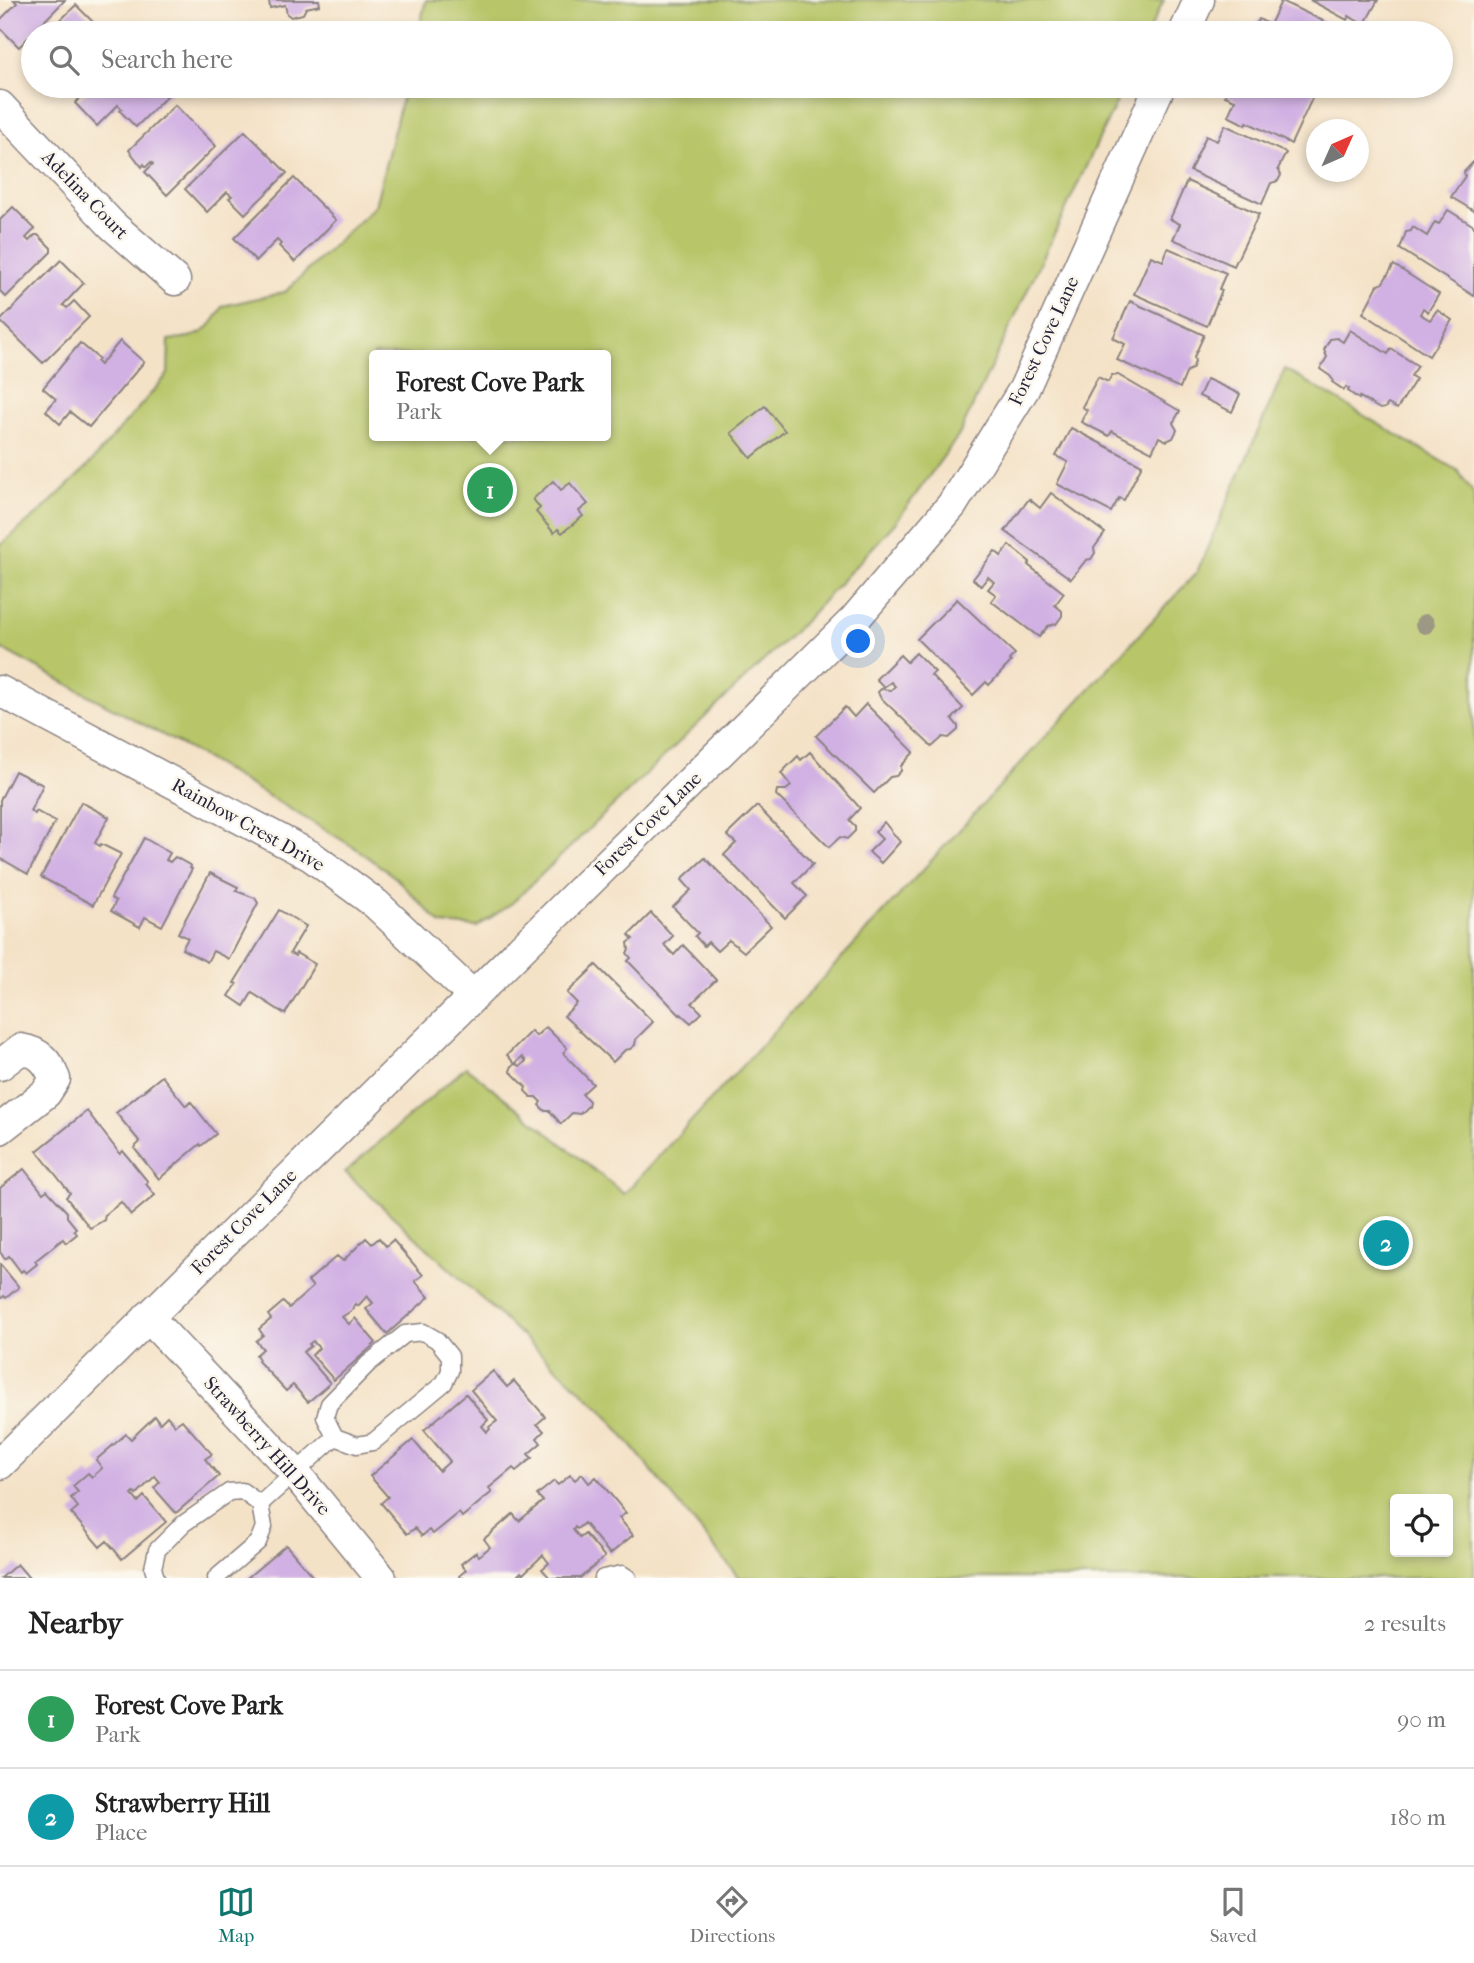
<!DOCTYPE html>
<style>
body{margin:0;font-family:"IM FELL French Canon",serif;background:#f2f2f2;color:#222}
.controls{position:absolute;right:21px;bottom:21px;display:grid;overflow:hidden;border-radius:7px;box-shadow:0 4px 10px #0003}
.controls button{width:63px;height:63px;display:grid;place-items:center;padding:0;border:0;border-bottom:2px solid #e0e0e0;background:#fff;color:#222;font:35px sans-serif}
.compass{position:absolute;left:1306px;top:119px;width:63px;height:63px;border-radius:50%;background:#fff;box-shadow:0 4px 10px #0003;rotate:45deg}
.you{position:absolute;left:859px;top:642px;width:24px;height:24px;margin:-18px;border:5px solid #fff;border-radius:50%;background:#1a73e8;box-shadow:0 0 0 10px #1a73e833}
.badge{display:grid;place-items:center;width:46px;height:46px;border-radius:50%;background:#0f766e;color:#fff;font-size:23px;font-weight:700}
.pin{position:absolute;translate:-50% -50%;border:4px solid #fff;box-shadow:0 2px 7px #0006}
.popup{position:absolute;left:369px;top:350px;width:242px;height:91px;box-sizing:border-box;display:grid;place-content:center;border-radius:7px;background:#fff;filter:drop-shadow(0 2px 5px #0005);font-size:23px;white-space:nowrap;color:#767676}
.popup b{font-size:26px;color:#222}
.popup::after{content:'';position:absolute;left:50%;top:100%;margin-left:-14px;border:14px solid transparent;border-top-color:#fff}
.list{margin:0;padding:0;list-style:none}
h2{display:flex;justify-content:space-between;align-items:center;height:91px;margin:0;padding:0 28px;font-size:30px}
h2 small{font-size:23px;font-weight:400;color:#767676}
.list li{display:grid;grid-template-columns:46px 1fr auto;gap:21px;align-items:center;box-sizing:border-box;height:98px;padding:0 28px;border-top:2px solid #e0e0e0}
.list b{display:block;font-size:26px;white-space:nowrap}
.list p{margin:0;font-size:23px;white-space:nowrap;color:#767676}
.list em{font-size:23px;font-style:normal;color:#767676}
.icon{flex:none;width:38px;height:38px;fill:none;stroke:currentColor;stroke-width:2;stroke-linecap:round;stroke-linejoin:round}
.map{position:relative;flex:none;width:1474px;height:1578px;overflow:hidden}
.search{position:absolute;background:#fff;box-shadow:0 4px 10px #0003;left:21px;right:21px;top:21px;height:77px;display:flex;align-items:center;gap:18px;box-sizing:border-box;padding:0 24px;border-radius:38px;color:#767676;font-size:26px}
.sheet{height:287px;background:#fff}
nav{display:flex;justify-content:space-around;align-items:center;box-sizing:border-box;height:98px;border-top:2px solid #e0e0e0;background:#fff;font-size:19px;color:#767676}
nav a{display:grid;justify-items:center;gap:4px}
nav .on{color:#0f766e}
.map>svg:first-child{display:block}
.green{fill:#b8c669;stroke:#6d7452;stroke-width:2;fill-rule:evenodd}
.building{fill:#d1b1e3}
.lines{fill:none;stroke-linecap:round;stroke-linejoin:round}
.lane-casing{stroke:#8b8281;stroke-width:19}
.street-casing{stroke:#8b8281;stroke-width:33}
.lane{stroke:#fff;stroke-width:16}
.street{stroke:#fff;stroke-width:30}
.tree{fill:#9d9883}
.labels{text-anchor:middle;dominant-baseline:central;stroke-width:5;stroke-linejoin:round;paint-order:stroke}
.street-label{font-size:19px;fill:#22223b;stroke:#fbf7ec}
</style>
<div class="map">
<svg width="1474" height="1578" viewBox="0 0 1474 1578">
<rect width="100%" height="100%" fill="#fbf7ec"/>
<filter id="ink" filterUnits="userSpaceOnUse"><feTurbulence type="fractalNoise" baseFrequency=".0143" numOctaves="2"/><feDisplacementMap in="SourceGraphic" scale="14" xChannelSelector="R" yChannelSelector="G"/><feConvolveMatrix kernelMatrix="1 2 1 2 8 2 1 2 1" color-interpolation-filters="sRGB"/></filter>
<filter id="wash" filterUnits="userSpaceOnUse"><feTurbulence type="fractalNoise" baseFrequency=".00686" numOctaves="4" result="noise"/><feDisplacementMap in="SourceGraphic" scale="28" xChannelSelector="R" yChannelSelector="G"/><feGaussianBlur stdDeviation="1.57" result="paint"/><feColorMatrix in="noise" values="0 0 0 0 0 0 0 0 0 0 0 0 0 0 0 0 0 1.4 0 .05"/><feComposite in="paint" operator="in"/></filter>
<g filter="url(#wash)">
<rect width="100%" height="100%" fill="#f4e2c7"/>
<g class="green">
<path d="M426,0H1164L1148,33H418Z"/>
<path d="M405,86H1124L959,435L895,523L804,622L512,903L477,927L441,924L396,878L357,849L193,751L0,648V545L39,513L86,468L168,374L169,340C202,336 206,335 223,306L285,292L375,206ZM374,355H606V436H374Z"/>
<path d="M1285,369L1458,471L1474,494V1578H739L604,1412L345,1172L466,1067L624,1194L1197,572ZM1448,1499V1552H1395V1499Z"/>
</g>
<g id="blocks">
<g class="building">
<path d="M14,0H65L19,47L0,28V20L17,3Z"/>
<path d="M269,0H319L320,5L306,8L303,14L291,17L287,14L285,5L270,8Z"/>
<path d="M1310,0H1378L1364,25L1349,16L1347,20Z"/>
<path d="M1281,1L1338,28L1335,33H1251L1259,19L1270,25Z"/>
<path d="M76,5L104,33H47Z"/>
<path d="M92,86H177L136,127L120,111L122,109L118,105L97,126L75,103Z"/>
<path d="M1230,86H1302L1315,92L1291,144L1247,122L1246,125L1228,116L1235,100L1225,96Z"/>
<path d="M175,105L216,146L167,195L145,172L153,164L151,162L146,167L144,164L142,167L129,150Z"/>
<path d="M1225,125L1286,153L1278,169L1281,175L1278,181L1271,183L1262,204L1190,171L1206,136L1217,141Z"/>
<path d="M245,131L287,173L245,214L229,198L232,196L227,192L207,212L185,189Z"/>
<path d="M1474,161V211L1451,197L1465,176L1464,172Z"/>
<path d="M294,178L336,220L295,262L279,246L281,244L277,240L256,261L234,238Z"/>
<path d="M1187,181L1259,214L1234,266L1173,239L1180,224L1170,219Z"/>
<path d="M13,207L35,229L26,238L29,241L35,235H38L51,248V252L6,297L0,291V220Z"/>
<path d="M1448,210L1474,226V296L1400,249L1406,232L1411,231L1413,227L1427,236L1435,222L1439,224Z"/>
<path d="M1168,248L1226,273L1219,289L1222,290L1207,326L1134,294L1151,256L1163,261Z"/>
<path d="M61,260L84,283L63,305L67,308L74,301L89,317L43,363L0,321Z"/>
<path d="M1394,265L1439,294L1428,312L1423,308L1420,314L1430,320L1437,310L1452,320L1429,356L1363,313L1378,285L1382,284Z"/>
<path d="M1130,301L1204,335L1194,357L1195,362L1192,369L1187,371L1180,388L1117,360L1125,344L1113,338Z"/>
<path d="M1350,330L1388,354L1391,349L1418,366L1411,376L1416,379L1397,409L1388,404L1385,408L1380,409L1360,397L1359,399L1348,391L1349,389L1346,387L1344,390L1332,382L1333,380L1330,376L1320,369L1327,357L1324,350L1330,339L1337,338L1343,342Z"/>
<path d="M120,341L144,362L89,427L70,412L60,424L46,411L56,399L43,388L80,343L99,359L97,362L100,365Z"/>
<path d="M1112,375H1118L1180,411L1173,423L1177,430L1173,438L1167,441L1159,437L1152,452L1112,431L1109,436L1081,422L1087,410L1082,407L1098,377L1108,382Z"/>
<path d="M1207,379L1240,394L1232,412L1199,396Z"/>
<path d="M765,406L785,431L751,458L731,433Z"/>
<path d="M1071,428L1142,465L1124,500L1119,498L1111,512L1057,484L1068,462L1056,456Z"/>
<path d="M553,481L561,490L570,483L588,504L579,511L583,516L562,533L558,529L554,533L536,512L540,508L533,499Z"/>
<path d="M1051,493L1105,533L1094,548L1095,553L1091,559L1086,560L1071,579L1005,531L1029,499L1040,508Z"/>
<path d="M1009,545L1030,562L1028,565L1064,593L1055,605L1062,611V616L1056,624L1048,626L1039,637L991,601L996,595L988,589L994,582L988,577L981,586L973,579L995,551L1001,556Z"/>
<path d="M957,599L1015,654L1009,660L1011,662L989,685L986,682L973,695L917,639Z"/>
<path d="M916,653L935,672L931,675L963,708L952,719L958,726V730L949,738L943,737L932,747L880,697L878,692L881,689L891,690L895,686L891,682L884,687L876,679L900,655L907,662Z"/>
<path d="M866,704L914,752L901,766V771L896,776L890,777L874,793L816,736L845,707L854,717Z"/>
<path d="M810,752L860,808L849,820L855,826V831L847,839L840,837L829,847L776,795L777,790H786L791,786L781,773L798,756L801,760Z"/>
<path d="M15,771L43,785L30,811L35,814L36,811L55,822L28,874L0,858V800Z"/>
<path d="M81,802L109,817L95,843L100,846L101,844L121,854L93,905L41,877Z"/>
<path d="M757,806L813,864L794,883L807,896L785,918L724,855L736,843L727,835Z"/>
<path d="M884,822L900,842L881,863L869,852L882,839L875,832Z"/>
<path d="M144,838L170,853L166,860L170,862L175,857L191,866L190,868L192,869L162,926L145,917L140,927L111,911L116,901L111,898Z"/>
<path d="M705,858L771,926L744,952L729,940L717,951L708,942L704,946L695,936L698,933L673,907L691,890L682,880L684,877Z"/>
<path d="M210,873L238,887L236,891L255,898L258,903L229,959L213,951L207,962L182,949L188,938L178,933Z"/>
<path d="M279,910L306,926L290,953L295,956L296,953L315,964L285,1014L252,993L244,1006L229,996L237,984L234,983Z"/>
<path d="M651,913L673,936L664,945L674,955L683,945L716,980L692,1003L702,1013L691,1023L681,1014L680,1015L628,961L631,958L627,953L629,950L628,943L633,939L629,935Z"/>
<path d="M596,965L653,1022L636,1039L635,1045L630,1049L625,1050L613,1062L564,1016L577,1003L567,993Z"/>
<path d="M546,1027L567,1048L563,1053L593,1084L582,1094L589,1101L588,1106L580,1114L572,1113L561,1124L550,1111H545L539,1105L541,1102L536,1097H531L525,1091L526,1087L510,1071L512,1066L516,1064L521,1066L526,1061L522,1057L515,1064L507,1055L531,1031L536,1036Z"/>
<path d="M162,1076L186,1106L191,1102L216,1134L201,1146L200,1144L159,1179L134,1148L140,1142L116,1113Z"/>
<path d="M87,1111L120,1154L123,1151L148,1182L146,1184L155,1195L131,1215L121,1202L105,1215L104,1220L90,1228L66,1197L70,1193L37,1151Z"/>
<path d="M24,1169L43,1193L47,1190L67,1212V1217L76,1228L74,1230L77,1234L66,1243L63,1239L35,1261L37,1264L26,1273L23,1270L21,1272L9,1256L5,1259L0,1252V1188Z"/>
<path d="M366,1238L372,1244L379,1238L386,1246L393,1240L423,1275L415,1281L429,1297L387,1334L366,1309L373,1303L367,1296L358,1306L356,1304L353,1307L354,1309L342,1317L349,1324L355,1318L376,1343L334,1380L312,1355L319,1348L313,1341L309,1344L311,1346L303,1352L330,1383L308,1402L293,1385L286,1391L258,1361L259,1359L256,1355L263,1349L256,1341L263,1335L259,1329L271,1319L268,1315L283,1302L289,1308L313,1287L308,1281L337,1256L343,1261Z"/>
<path d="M0,1264L19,1287L6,1298L4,1296L0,1299Z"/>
<path d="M493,1371L507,1387L514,1381L543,1414L545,1417L537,1424L544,1431L537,1438L541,1443L528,1454L532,1458L516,1471L513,1468L489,1488L492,1492L462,1517L459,1513L433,1534L429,1530L422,1536L415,1528L407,1534L381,1503L388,1497L370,1476L413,1440L439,1471L450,1461L424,1430L466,1394L488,1420L482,1426L487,1432L490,1429L489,1427L497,1421L471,1390Z"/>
<path d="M155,1416L160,1423L167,1416L175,1425L182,1420L212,1454L205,1459L219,1476L176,1513L154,1488L160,1482L155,1476L136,1495L134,1493L132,1495L138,1502L144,1496L166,1522L122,1559L107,1541L100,1547L71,1513L78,1507L71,1498L78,1492L73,1486L88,1473L92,1477L102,1468L96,1460L126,1434L131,1439Z"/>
<path d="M582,1474L589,1483L596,1477L626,1513L619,1518L633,1535L610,1554L584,1523L577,1529L575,1527L573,1530L580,1538L585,1534L605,1557L580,1578H550L542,1569L549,1563L543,1555L523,1574L521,1572L518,1575L521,1578H460L459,1576L466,1570L461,1564L476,1552L479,1556L490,1547L484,1539L513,1514L519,1521L543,1501L537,1495L554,1481L558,1485L570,1475L575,1480Z"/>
<path d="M286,1545L314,1578H247Z"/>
<path d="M17,1564L29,1578H1Z"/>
</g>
</g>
</g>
<g filter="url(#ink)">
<use href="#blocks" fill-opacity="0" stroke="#8b8281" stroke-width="2"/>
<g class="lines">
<defs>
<g id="lane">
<path d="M423,1332L437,1340L450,1356V1371L444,1383L373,1442L357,1445L335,1437L325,1417L329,1404L368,1364L405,1334Z"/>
<path d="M260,1504L335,1437"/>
<path d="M156,1578L153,1568L157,1550L183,1524L229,1492L242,1491L260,1504L264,1527L258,1542L216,1578"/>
<path d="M603,1578L622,1574L628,1578"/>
</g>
<g id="street">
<path d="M1184,33L1199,0"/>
<path d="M0,106L112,225L175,280"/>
<path d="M0,691L311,856L376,904L472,995"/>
<path d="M0,1065L21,1049C40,1052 48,1062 55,1079L46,1093L0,1129"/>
<path d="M148,1317L295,1473L381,1578"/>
<path d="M0,1464L854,620L952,505L1024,389L1160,86"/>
</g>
</defs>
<use href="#lane" class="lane-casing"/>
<use href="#street" class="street-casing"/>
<use href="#lane" class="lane"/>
<use href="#street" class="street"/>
</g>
<circle class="tree" cx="1425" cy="624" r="10"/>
</g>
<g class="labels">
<g class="street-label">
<text transform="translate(85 195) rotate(46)">Adelina Court</text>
<text transform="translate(1044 341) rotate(-65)">Forest Cove Lane</text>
<text transform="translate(648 824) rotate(-44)">Forest Cove Lane</text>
<text transform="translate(248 825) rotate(29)">Rainbow Crest Drive</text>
<text transform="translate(244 1222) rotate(-45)">Forest Cove Lane</text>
<text transform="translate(267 1446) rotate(48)">Strawberry Hill Drive</text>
</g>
</g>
</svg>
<div class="controls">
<button><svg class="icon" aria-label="locate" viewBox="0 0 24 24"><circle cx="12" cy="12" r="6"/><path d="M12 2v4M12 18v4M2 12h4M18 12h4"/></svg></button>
</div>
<svg class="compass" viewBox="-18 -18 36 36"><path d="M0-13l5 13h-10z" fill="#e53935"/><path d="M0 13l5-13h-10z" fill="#767676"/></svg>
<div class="you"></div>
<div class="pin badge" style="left:490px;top:490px;background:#2e9e5b">1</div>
<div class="popup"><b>Forest Cove Park</b>Park</div>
<div class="pin badge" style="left:1386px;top:1243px;background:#0f9aa8">2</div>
<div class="search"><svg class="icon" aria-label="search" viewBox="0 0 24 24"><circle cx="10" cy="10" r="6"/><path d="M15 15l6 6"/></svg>Search here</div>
</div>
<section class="sheet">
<h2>Nearby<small>2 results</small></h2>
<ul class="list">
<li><span class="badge" style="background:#2e9e5b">1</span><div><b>Forest Cove Park</b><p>Park</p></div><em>90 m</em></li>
<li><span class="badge" style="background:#0f9aa8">2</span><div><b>Strawberry Hill</b><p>Place</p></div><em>180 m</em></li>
</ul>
</section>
<nav>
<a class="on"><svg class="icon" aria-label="map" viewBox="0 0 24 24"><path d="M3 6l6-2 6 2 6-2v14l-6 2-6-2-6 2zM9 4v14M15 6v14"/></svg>Map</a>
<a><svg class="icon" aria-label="directions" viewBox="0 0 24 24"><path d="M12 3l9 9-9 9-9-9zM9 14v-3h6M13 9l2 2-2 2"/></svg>Directions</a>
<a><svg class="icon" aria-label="saved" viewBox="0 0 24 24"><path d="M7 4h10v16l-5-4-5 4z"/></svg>Saved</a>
</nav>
